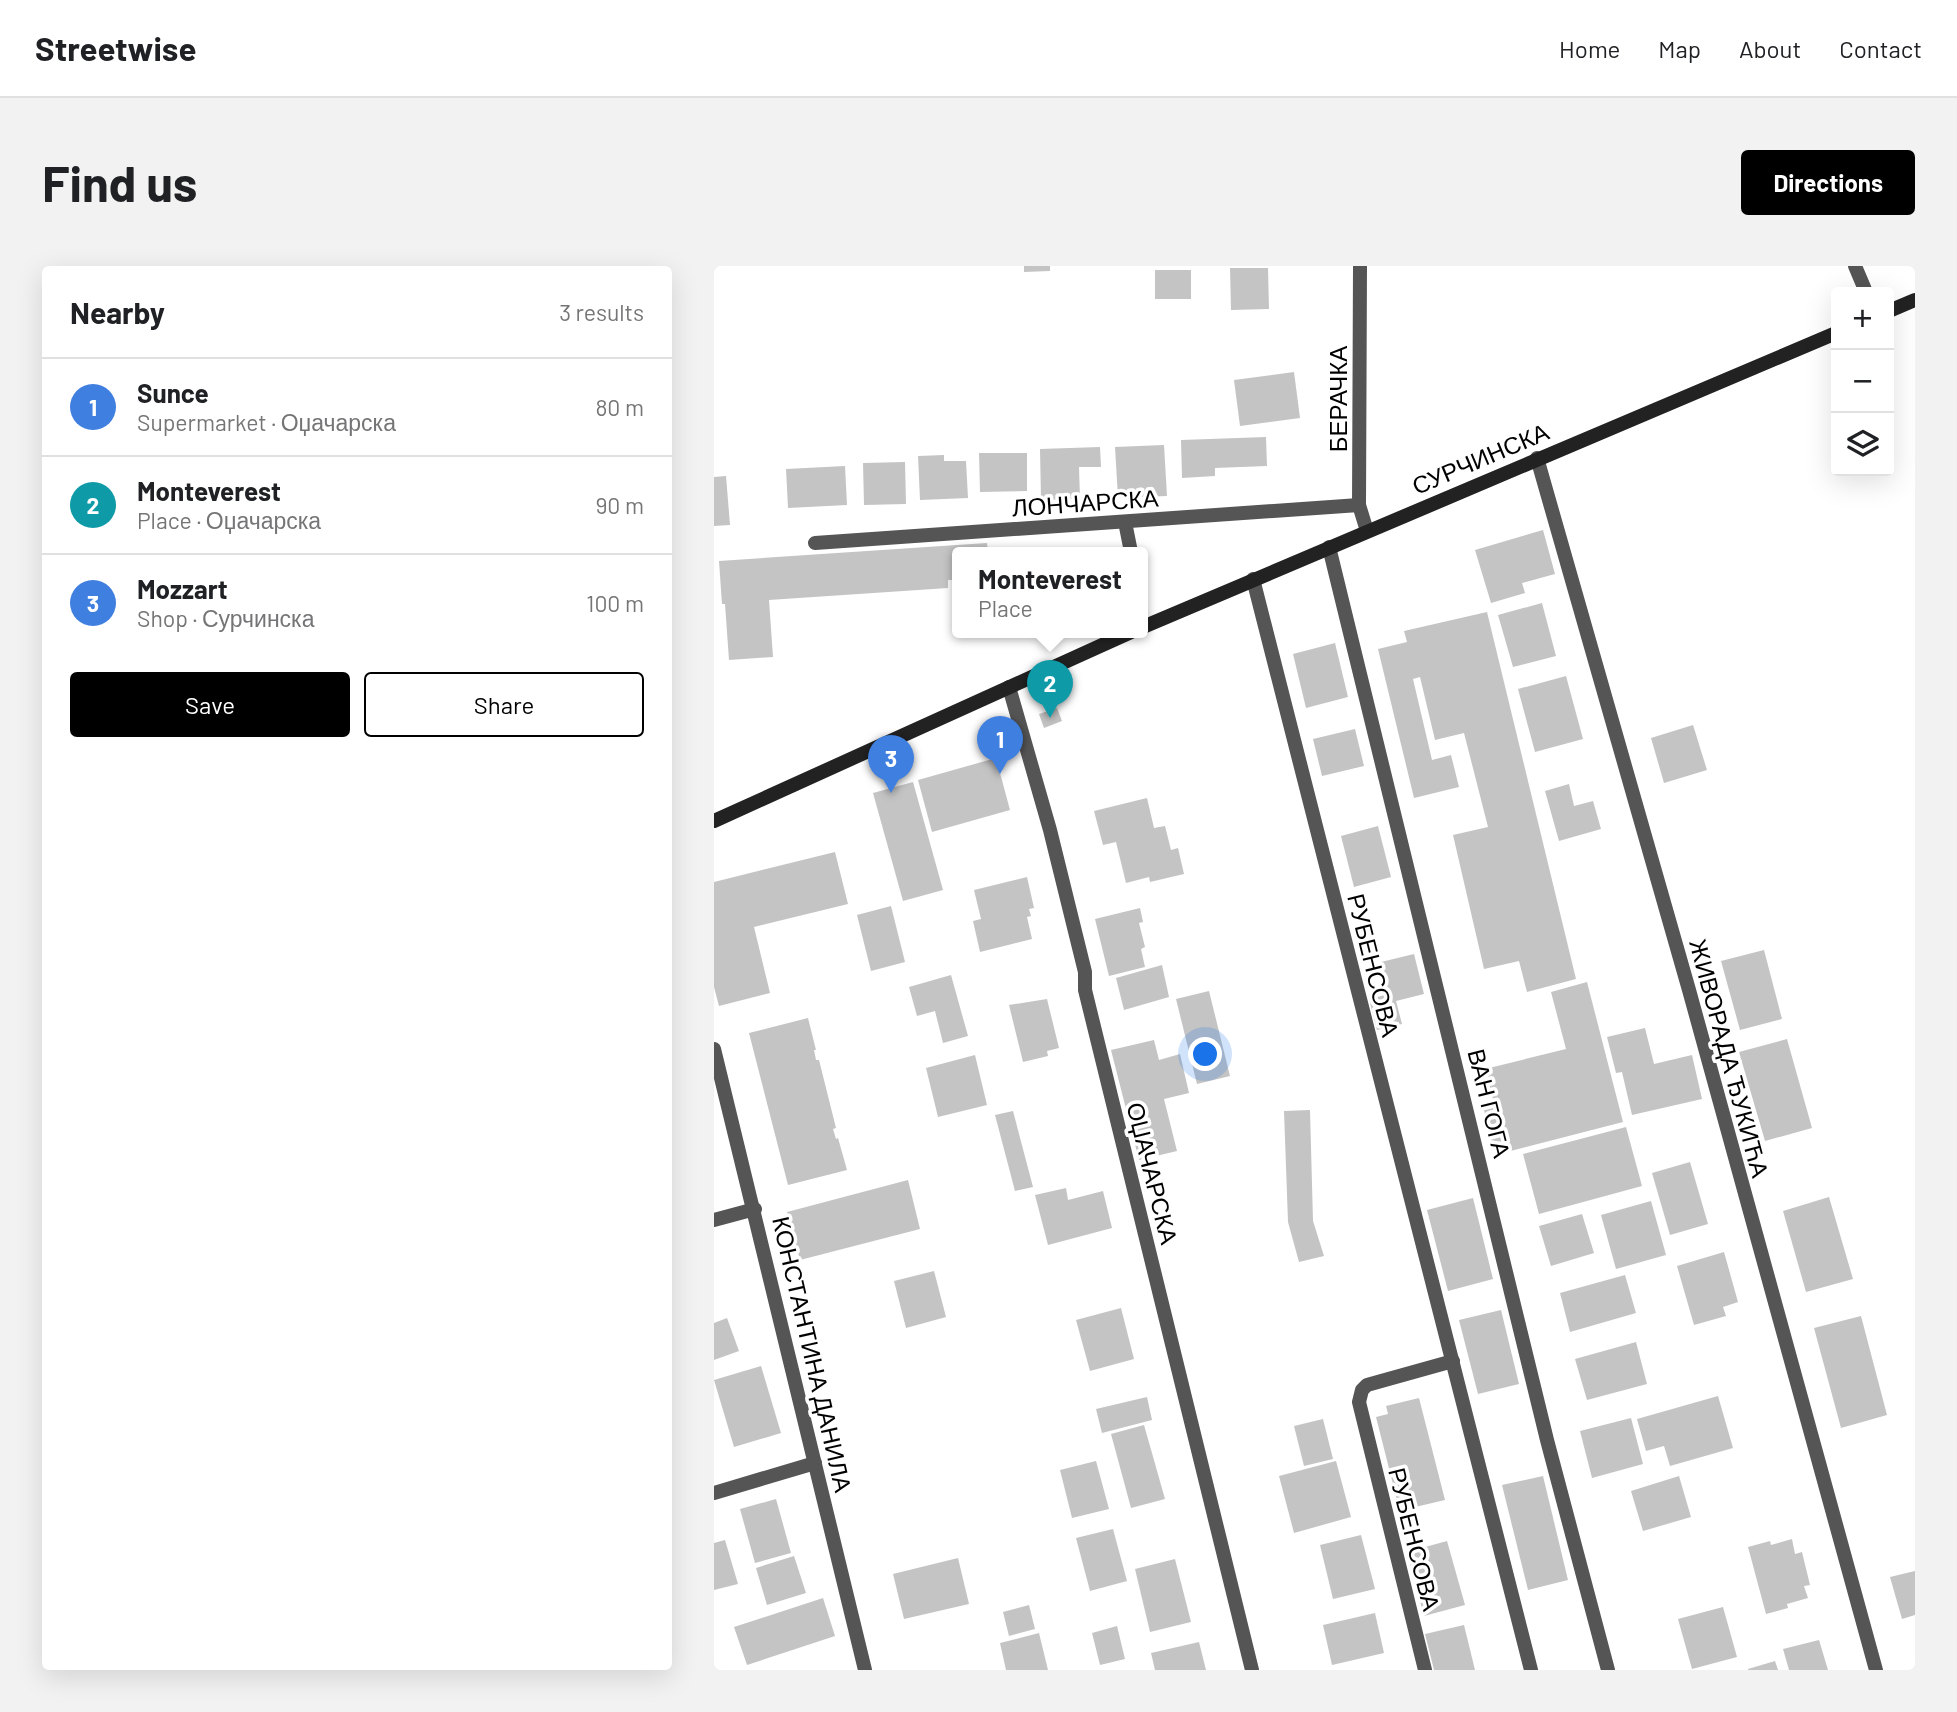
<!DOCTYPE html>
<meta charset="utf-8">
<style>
body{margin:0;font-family:Barlow,sans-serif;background:#f2f2f2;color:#202124}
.controls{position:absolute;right:21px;top:21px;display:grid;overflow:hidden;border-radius:7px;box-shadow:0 7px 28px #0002}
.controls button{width:63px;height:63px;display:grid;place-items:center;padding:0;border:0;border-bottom:2px solid #e0e0e0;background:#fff;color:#202124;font:35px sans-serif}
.you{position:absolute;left:492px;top:789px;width:24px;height:24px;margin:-18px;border:5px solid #fff;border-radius:50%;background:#1a73e8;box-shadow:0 0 0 10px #1a73e833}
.badge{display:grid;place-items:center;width:46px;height:46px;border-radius:50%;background:#000;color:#fff;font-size:23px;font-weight:700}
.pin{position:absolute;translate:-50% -58px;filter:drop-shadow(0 2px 4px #0008)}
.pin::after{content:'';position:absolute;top:37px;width:24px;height:21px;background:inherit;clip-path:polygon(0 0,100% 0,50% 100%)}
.popup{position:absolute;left:238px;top:281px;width:196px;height:91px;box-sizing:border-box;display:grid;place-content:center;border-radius:7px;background:#fff;filter:drop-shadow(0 2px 5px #0005);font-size:23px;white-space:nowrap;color:#757577}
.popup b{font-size:26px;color:#202124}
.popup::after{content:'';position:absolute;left:50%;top:100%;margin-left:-14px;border:14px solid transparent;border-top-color:#fff}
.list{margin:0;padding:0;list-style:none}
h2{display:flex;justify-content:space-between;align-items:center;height:91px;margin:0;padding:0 28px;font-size:30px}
h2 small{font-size:23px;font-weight:400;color:#757577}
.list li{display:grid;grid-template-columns:46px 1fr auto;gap:21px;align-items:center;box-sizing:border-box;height:98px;padding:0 28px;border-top:2px solid #e0e0e0}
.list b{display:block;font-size:26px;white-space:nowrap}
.list p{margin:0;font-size:23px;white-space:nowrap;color:#757577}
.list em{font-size:23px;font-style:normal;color:#757577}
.actions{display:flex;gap:14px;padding:21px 28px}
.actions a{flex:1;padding:16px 0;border:2px solid #000;border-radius:7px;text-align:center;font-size:24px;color:#000}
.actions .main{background:#000;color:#fff}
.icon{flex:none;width:38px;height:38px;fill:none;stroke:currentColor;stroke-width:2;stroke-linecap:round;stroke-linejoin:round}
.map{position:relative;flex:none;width:1201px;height:1404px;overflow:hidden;border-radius:7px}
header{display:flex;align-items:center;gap:42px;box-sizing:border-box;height:98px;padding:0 35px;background:#fff;border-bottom:2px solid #e0e0e0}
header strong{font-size:33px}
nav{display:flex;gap:38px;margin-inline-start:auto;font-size:24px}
.intro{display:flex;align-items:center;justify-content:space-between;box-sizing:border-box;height:168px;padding:0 42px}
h1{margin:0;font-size:49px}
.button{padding:18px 32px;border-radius:7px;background:#000;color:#fff;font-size:24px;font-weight:700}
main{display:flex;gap:42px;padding:0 42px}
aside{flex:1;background:#fff;border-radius:7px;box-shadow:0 7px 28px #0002}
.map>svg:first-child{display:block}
.building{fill:#c4c4c4}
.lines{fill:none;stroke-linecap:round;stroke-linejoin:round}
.service{stroke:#555;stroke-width:14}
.minor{stroke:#555;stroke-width:14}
.secondary{stroke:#222;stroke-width:14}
.labels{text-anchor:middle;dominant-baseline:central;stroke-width:7;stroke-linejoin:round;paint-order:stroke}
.street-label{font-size:24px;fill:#000;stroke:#fff}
</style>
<header>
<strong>Streetwise</strong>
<nav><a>Home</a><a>Map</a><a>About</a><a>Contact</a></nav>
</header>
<div class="intro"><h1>Find us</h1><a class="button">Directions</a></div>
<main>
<aside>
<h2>Nearby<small>3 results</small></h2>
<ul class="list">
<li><span class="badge" style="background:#3f7fe0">1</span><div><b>Sunce</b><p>Supermarket · Оџачарска</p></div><em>80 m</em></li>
<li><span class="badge" style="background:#0f9aa8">2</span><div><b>Monteverest</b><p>Place · Оџачарска</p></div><em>90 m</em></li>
<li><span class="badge" style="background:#3f7fe0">3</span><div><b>Mozzart</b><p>Shop · Сурчинска</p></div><em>100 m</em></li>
</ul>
<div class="actions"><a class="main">Save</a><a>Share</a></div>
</aside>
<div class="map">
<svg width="1201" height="1404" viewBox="0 0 1201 1404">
<rect width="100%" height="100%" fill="#fff"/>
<g class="building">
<path d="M310,0H336V5L310,6Z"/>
<path d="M516,2H554L555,43L517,44Z"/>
<rect x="441" y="4" width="36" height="29"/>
<path d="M580,106L586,152L526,160L520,114Z"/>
<path d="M552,171L553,200L501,202V210L468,212L467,174Z"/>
<path d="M450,179L453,230L404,232L401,181Z"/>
<path d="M386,181L387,201H365L366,233L327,234L326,183Z"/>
<path d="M265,187H313V225L266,226Z"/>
<path d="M230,189V195H252L254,232L206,234L204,190Z"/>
<path d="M191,196L192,238L150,239L149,197Z"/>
<path d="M131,200L133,239L74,242L72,203Z"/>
<path d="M12,210L16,259L0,260V211Z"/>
<path d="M829,264L841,308L808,317L811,327L777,337L761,284Z"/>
<path d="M273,277L274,286H243V314H234V322L55,334L59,391L15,394L11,338H8L5,295Z"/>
<path d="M828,337L842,390L799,401L784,349Z"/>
<path d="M773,346L862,713L813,726L805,695L770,703L739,569L774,561L750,467L721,474L706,411L699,413L718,494L737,489L745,521L700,532L664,383L693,376L690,365Z"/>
<path d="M621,377L634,431L592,442L579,388Z"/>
<path d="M852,410L869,473L821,486L804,423Z"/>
<path d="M343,442L348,455L330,462L325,448Z"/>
<path d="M979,459L993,504L950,517L937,472Z"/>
<path d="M641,463L650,500L608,510L599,473Z"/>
<path d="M282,492L296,544L218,566L204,514Z"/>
<path d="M199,516L229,624L189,635L159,527Z"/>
<path d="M855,518L860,540L879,535L887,563L845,575L831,525Z"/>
<path d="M433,532L440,562L451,560L457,584L464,582L470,608L436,616L435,611L412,617L402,576L389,579L380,545Z"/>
<path d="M664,560L677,611L640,621L627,570Z"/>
<path d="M121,586L134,638L40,661L56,727L5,740L0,721V616Z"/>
<path d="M313,611L320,642L315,643L317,650L313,651L318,673L266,686L259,655L267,653L260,624Z"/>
<path d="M177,640L191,696L157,705L143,649Z"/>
<path d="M426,642L429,656L425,657L431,681L427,683L431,701L395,710L381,653Z"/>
<path d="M1050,684L1068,753L1026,764L1007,695Z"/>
<path d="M700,688L710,728L682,735L688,758L663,764L655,733L675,728L667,696Z"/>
<path d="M448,699L455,731L410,744L402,712Z"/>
<path d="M237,709L254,770L229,777L221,745L203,750L195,721Z"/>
<path d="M873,716L909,856L781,889L770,844L781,841L771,803L852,783L837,726Z"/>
<path d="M495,725L516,810L483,818L462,733Z"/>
<path d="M333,733L345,782L333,785L334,790L309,796L295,739Z"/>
<path d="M94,752L102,784H100L102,794H105L122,862L119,863L122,873L124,872L133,904L74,919L35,767Z"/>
<path d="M931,762L940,798L978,789L988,833L918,849L908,806L902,807L893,771Z"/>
<path d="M1073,773L1098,862L1051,875L1025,786Z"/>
<path d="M440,774L445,794L466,788L475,827L450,833L463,885L425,894L397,784Z"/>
<path d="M261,789L273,839L224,851L212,802Z"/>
<path d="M596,844L599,955L610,990L585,996L574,956L570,845Z"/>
<path d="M299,845L319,921L301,925L281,849Z"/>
<path d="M912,861L928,920L825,948L809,888Z"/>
<path d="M976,896L994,958L956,969L938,907Z"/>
<path d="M194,914L206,963L86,994L73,946Z"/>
<path d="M352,922L354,934L389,925L398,962L334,979L321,929Z"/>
<path d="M1115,931L1139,1013L1092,1026L1069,945Z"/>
<path d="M759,932L779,1013L734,1025L713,944Z"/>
<path d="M937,935L952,989L902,1003L887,949Z"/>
<path d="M868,948L880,987L837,1000L825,960Z"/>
<path d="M1010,986L1024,1036L1009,1041L1012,1050L980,1059L963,1000Z"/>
<path d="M220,1005L232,1051L192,1062L180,1015Z"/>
<path d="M911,1009L922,1047L856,1066L846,1027Z"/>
<path d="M407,1042L420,1093L376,1105L362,1054Z"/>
<path d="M787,1044L805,1118L764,1128L745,1054Z"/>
<path d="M1147,1050L1173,1149L1127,1162L1100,1062Z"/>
<path d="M13,1052L25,1085L0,1094V1057Z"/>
<path d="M922,1076L933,1118L873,1134L861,1093Z"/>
<path d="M47,1100L67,1167L20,1181L0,1114Z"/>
<path d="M1004,1130L1019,1182L956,1200L950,1180L932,1185L923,1153Z"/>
<path d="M433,1131L438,1154L388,1167L382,1143Z"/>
<path d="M705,1132L731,1234L697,1242L695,1235L684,1238L662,1151L674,1148L672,1140Z"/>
<path d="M917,1152L929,1198L878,1212L866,1165Z"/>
<path d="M609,1153L619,1193L590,1200L580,1160Z"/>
<path d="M430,1159L451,1233L417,1242L397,1168Z"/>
<path d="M382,1195L395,1243L358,1252L346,1204Z"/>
<path d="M622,1195L637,1251L580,1267L565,1210Z"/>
<path d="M829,1210L854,1314L814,1324L788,1219Z"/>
<path d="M965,1210L977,1251L929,1265L917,1225Z"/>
<path d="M62,1233L77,1287L41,1297L26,1243Z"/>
<path d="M399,1263L413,1315L376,1325L362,1272Z"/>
<path d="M647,1269L661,1323L619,1333L606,1279Z"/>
<path d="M1078,1273L1081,1288L1088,1286L1096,1319L1090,1320L1094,1332L1073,1338L1074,1342L1052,1348L1034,1281L1056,1275L1057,1279Z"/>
<path d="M11,1274L24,1318L0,1324V1277Z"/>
<path d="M733,1275L751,1339L710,1350L693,1286Z"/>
<path d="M80,1290L92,1327L53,1339L42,1302Z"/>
<path d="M244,1292L255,1338L190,1353L179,1308Z"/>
<path d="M461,1293L477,1356L436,1366L421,1303Z"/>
<path d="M1201,1305V1349L1188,1353L1176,1311Z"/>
<path d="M109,1332L121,1370L33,1399L20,1361Z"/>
<path d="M315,1339L321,1363L295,1370L289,1346Z"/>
<path d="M1009,1341L1023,1391L978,1403L964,1353Z"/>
<path d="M661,1347L670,1387L618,1399L609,1359Z"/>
<path d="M750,1359L761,1404H720L711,1368Z"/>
<path d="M403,1360L411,1393L386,1399L378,1367Z"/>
<path d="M325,1367L334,1404H292L286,1377Z"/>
<path d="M1105,1374L1114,1404H1075L1069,1383Z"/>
<path d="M485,1376L492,1404H441L437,1387Z"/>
<path d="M1061,1395L1064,1404H1034V1403Z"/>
</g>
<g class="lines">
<g class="service">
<path d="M1141,0L1152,26"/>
<path d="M411,256L417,286"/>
<path d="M0,954L41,943"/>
</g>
<g class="minor">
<path d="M646,0L645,239L653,265"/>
<path d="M823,192L975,724L1162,1404"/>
<path d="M101,277L645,239"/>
<path d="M615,281L833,1174L894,1404"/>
<path d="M539,313L817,1404"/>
<path d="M295,421L336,564L371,706V724L538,1404"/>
<path d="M0,783L151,1404"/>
<path d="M0,1227L101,1197"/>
<path d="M711,1404L645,1136L648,1124L653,1119L739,1095"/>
</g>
<g class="secondary">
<path d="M1175,45L1201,34"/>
<path d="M429,361L1122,67"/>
<path d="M0,555L417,366"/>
</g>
</g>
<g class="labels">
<g class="street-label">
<text transform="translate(623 133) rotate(-90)">БЕРАЧКА</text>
<text transform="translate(766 192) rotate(-23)">СУРЧИНСКА</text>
<text transform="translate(371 236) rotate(-4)">ЛОНЧАРСКА</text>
<text transform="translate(660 699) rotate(76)">РУБЕНСОВА</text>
<text transform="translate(1016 792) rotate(75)">ЖИВОРАДА ЂУКИЋА</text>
<text transform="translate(776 837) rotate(76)">ВАН ГОГА</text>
<text transform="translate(439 907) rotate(76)">ОЏАЧАРСКА</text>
<text transform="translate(99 1088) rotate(77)">КОНСТАНТИНА ДАНИЛА</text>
<text transform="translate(701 1273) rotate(76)">РУБЕНСОВА</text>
</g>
</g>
</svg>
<div class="controls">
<button>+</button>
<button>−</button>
<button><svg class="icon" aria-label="layers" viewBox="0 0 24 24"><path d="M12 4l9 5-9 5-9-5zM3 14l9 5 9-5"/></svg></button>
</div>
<div class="you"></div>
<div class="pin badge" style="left:286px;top:508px;background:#3f7fe0">1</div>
<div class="pin badge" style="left:336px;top:452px;background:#0f9aa8">2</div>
<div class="popup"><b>Monteverest</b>Place</div>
<div class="pin badge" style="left:177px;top:527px;background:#3f7fe0">3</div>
</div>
</main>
